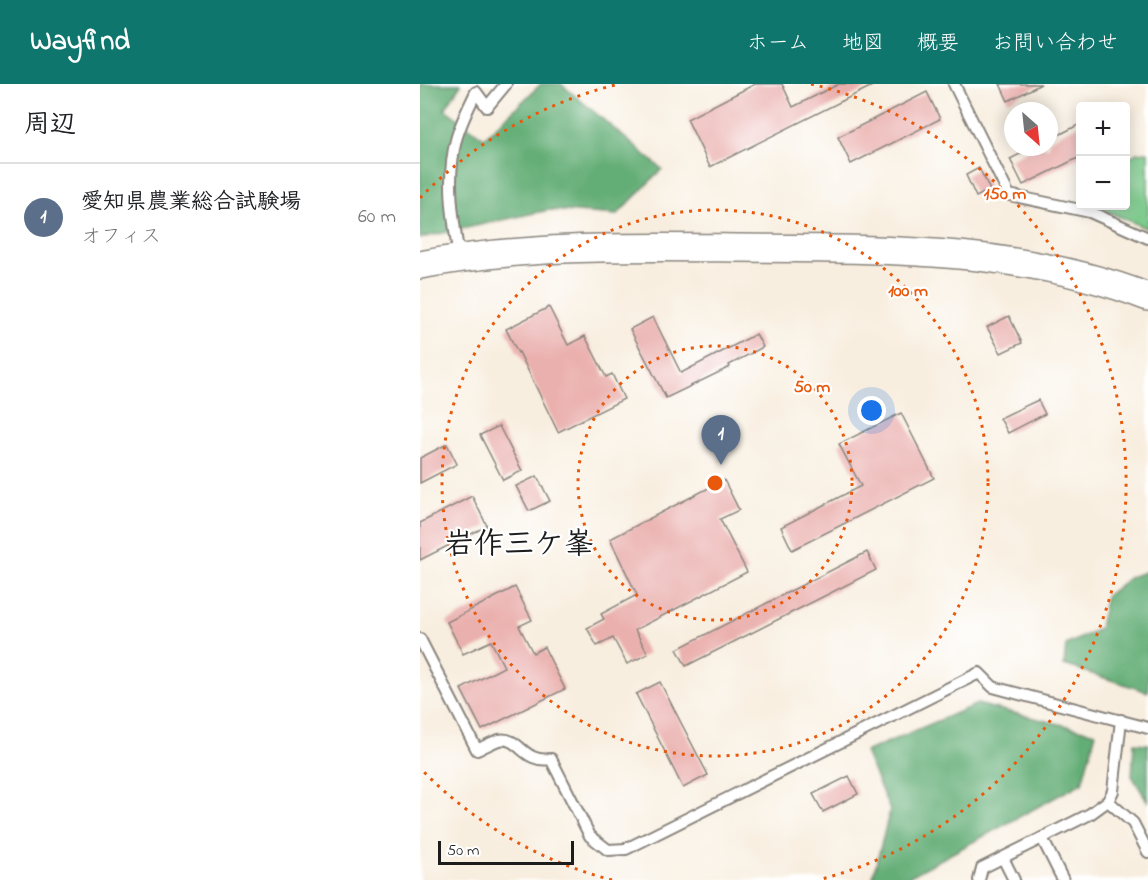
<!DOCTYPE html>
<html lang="ja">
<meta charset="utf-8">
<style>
body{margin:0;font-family:"Indie Flower","Klee One",sans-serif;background:#f6f6f6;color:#202124}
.controls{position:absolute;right:18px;top:18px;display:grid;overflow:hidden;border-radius:6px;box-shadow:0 3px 15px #0003}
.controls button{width:54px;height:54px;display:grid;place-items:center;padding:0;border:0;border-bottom:2px solid #e0e0e0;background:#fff;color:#202124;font:30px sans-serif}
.compass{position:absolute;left:584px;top:18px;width:54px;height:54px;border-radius:50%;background:#fff;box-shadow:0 3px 15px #0003;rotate:153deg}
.scale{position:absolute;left:18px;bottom:15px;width:136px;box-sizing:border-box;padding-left:6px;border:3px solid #1c1c1c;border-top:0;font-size:16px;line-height:21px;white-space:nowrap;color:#1c1c1c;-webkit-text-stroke:4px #fff;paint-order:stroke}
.you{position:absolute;left:452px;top:327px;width:21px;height:21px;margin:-15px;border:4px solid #fff;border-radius:50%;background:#1a73e8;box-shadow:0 0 0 9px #1a73e833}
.badge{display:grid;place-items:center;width:39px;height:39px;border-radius:50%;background:#0f766e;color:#fff;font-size:20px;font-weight:700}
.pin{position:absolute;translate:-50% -50px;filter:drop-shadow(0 2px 3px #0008)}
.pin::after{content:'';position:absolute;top:32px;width:21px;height:18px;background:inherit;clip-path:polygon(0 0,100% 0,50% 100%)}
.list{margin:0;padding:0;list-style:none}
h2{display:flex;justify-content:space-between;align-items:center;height:78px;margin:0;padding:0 24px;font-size:26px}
h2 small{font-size:20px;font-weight:400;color:#757577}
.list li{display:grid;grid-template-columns:39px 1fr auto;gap:18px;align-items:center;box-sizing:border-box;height:108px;padding:0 24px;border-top:2px solid #e0e0e0}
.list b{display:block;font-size:22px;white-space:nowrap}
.list p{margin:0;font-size:20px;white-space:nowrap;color:#757577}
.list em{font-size:20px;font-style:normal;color:#757577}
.map{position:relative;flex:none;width:728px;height:796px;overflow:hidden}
header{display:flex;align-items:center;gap:36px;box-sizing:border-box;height:84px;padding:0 30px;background:#0f766e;color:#fff}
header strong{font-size:28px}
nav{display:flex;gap:33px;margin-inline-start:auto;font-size:21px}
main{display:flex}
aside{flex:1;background:#fff}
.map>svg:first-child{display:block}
.green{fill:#7ac98a;stroke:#4b7253;stroke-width:1.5}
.forest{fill:#63ad76;stroke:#406449;stroke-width:1.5}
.building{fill:#eab0ae}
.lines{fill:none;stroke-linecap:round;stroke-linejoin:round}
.service-casing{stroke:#8a857e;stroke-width:14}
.tertiary-casing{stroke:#8a857e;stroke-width:30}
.service{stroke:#fff;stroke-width:10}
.tertiary{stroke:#fff;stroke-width:27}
.ring{fill:none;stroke:#e8590c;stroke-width:3;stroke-dasharray:3 6}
.labels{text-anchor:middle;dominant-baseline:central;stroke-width:4.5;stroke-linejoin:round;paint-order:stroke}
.quarter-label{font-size:30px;font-weight:bold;fill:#1c1c1c;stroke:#fff}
.centre{fill:#e8590c;stroke:#fff;stroke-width:3}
.ring-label{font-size:18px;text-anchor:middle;font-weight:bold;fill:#e8590c;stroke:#fff;stroke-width:4.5;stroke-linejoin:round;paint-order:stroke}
</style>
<header>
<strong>Wayfind</strong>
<nav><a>ホーム</a><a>地図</a><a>概要</a><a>お問い合わせ</a></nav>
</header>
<main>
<aside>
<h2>周辺<small></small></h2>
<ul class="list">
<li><span class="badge" style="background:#5c6f8a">1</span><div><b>愛知県農業総合試験場</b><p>オフィス</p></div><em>60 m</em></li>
</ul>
</aside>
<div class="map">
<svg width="728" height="796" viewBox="0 0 728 796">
<rect width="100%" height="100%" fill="#fff"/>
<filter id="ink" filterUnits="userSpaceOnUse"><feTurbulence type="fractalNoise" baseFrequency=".0167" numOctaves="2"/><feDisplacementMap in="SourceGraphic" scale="12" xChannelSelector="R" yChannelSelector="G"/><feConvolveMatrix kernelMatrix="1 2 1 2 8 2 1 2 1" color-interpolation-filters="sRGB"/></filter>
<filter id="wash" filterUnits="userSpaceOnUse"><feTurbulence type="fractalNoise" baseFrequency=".008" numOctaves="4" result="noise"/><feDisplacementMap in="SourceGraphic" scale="24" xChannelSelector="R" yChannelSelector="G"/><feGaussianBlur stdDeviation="1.35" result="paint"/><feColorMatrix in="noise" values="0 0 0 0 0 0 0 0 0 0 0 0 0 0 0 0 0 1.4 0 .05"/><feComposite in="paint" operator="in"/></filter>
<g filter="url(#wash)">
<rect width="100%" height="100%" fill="#f8eedf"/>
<path class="green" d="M728,68V145L675,122H706V75L717,69Z"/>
<g class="forest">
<path d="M0,0H41L25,25L64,54L121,0H141L242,85L197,131L129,126L0,154Z"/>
<path d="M728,487V608L644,581L646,561L679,545L686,512L710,493Z"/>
<path d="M557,620L676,649L662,699L483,796H452L470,726L445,668Z"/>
<path d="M714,659L728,660V718L712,692Z"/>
</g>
<g id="blocks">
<g class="building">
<path d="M335,0H362L373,23L419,0H456L290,83L267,35Z"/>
<path d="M580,0H621L588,17Z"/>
<path d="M507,8L520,35L431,80L418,53Z"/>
<path d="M660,40V73L603,101L590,75L614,63H629V56Z"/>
<path d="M559,84L570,106L556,113L546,91Z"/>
<path d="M129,223L148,261L165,252L186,293L192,290L204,315L138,348L99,268L98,269L86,245Z"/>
<path d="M589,232L602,259L581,269L567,243Z"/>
<path d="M233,233L261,289L336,250L343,263L309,281L310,283L246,314L210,245Z"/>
<path d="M618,316L625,330L588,349L580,334Z"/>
<path d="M481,329L514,394L372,466L361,443L441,402L419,360Z"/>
<path d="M79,342L102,387L83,396L60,351Z"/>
<path d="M27,360L37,380L0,399V374Z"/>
<path d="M117,392L130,417L109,427L96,402Z"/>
<path d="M304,396L319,426L300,435L327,488L215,546L228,570L207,580L193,554L177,562L167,544L184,535L181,530L217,511L190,455Z"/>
<path d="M52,412L67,442L0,476V439Z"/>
<path d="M447,468L456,486L266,582L257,565Z"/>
<path d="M95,503L112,536L99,542L113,569L124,563L145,605L62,646L41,605L84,583L71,557L43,570L27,538Z"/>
<path d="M240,598L288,691L263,704L216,610Z"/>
<path d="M429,692L438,710L403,728L393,710Z"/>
</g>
</g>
</g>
<g filter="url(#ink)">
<use href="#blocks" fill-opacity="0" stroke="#8a857e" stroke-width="1.5"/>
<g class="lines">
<defs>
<g id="service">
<path d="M534,0L589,111L670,128L728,154"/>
<path d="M39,173C33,135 26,94 36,56C40,40 49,23 56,8L67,23L86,0"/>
<path d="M0,555L57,666C64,663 72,658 79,656C100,652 103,680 131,675L170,752L188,766L206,765L559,589L573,603L728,644"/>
<path d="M688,717L713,739L728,768"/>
<path d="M622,754L643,796"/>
<path d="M583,774L594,796"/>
<path d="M559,796L562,784L670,730L688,717L693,707L701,636"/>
</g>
<path id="tertiary" d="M0,181C105,161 211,163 316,164C454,165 598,162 728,213"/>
</defs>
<use href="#service" class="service-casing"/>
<use href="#tertiary" class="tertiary-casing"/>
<use href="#service" class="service"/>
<use href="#tertiary" class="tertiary"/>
</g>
</g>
<g class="ring">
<circle cx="295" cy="399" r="137"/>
<circle cx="295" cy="399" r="273"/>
<path d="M192 796A410 410 0 0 1 0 684M0 114A410 410 0 0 1 199 0M391 0A410 410 0 0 1 398 796"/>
</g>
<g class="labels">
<g class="quarter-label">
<text x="99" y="462">岩作三ケ峯</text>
</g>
</g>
<circle cx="295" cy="399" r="9" class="centre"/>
<g class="ring-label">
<text x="585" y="115">150 m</text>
<text x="488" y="212">100 m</text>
<text x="392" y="308">50 m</text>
</g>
</svg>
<div class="controls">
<button>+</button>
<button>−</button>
</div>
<svg class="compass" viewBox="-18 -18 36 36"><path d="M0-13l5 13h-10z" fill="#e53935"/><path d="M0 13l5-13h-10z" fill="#757577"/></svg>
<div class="scale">50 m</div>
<div class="you"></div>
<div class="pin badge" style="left:301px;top:381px;background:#5c6f8a">1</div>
</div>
</main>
